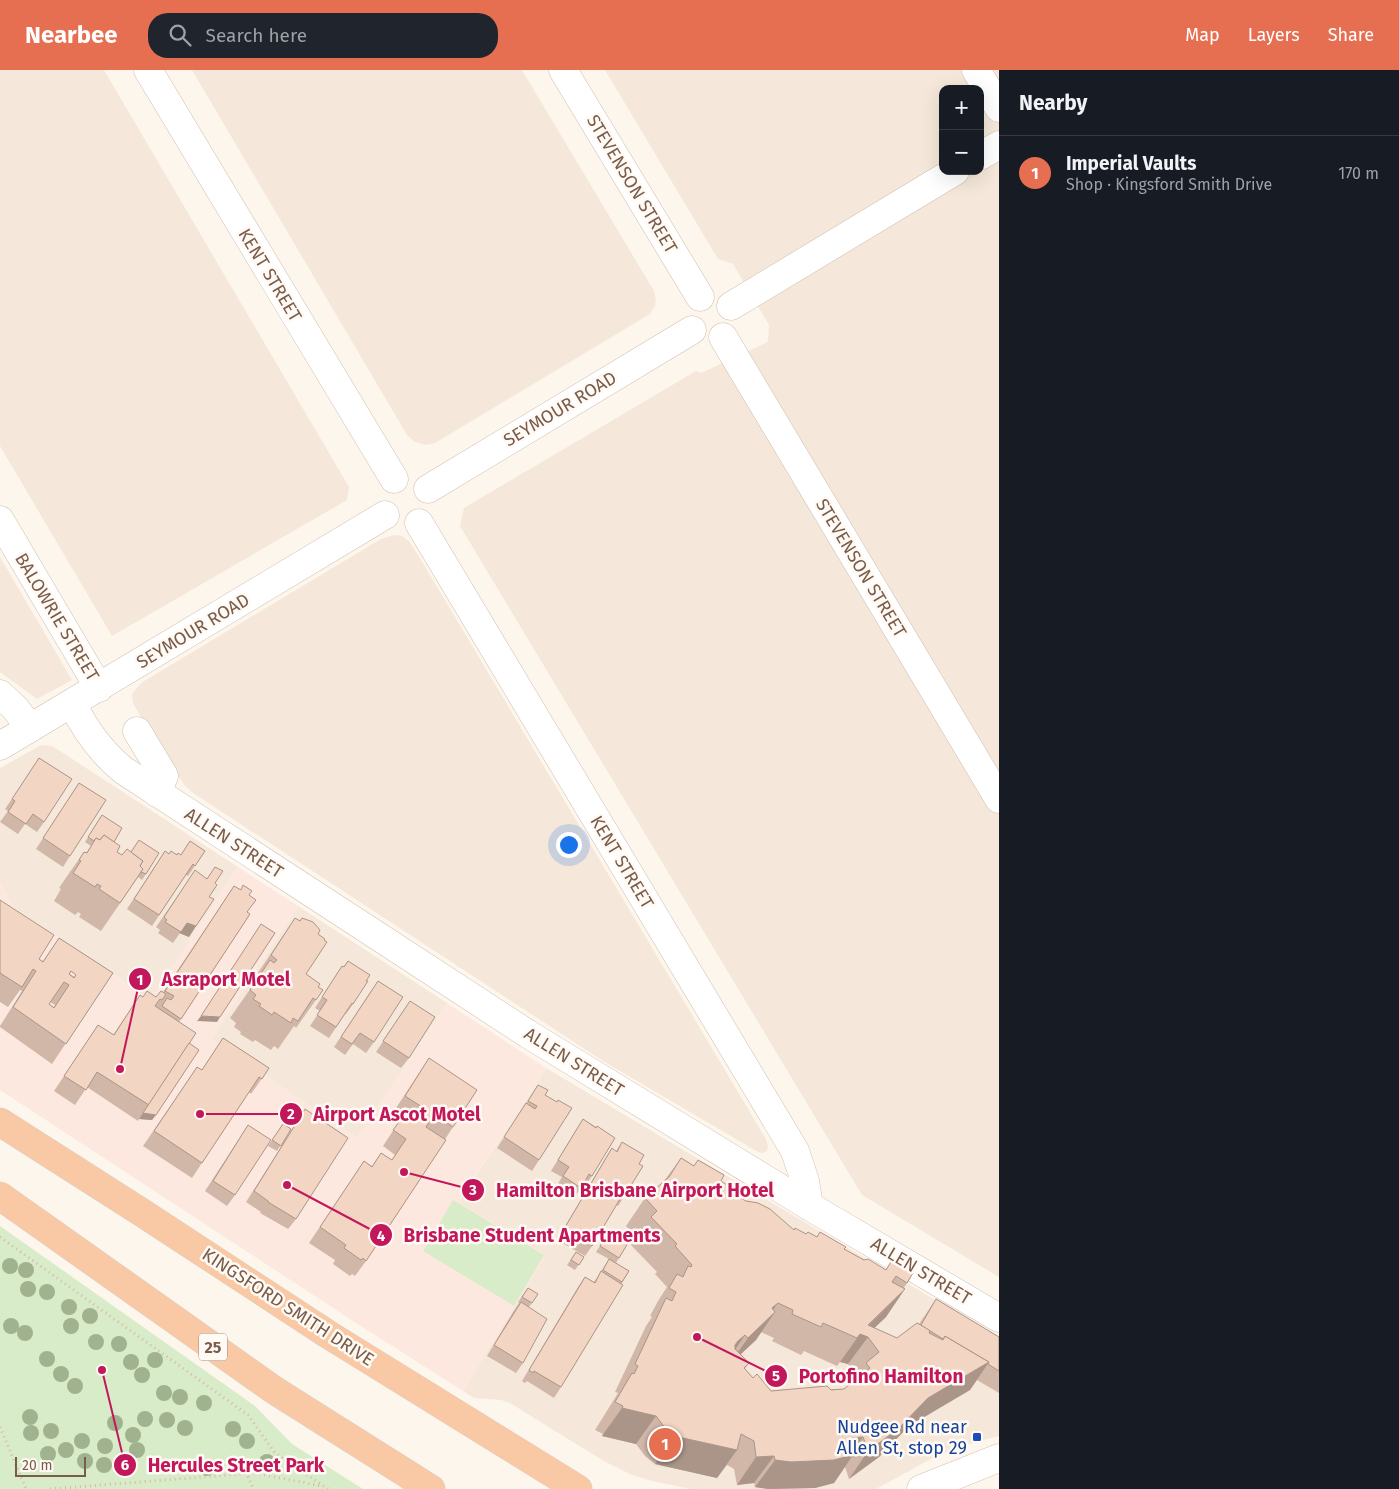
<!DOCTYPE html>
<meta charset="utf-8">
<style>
body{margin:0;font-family:"Fira Sans",sans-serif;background:#20242c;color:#f1f3f6}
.controls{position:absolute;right:15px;top:15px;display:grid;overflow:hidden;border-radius:10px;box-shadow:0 5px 20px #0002}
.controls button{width:45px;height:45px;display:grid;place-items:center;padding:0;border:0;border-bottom:1px solid #363941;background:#171b24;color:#f1f3f6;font:25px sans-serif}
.scale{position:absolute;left:15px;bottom:12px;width:71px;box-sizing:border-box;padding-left:5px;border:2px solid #7a5c4d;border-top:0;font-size:14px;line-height:18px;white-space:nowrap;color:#7a5c4d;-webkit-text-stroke:4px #fffaf3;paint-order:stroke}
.you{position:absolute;left:568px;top:774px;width:18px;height:18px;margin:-12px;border:4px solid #fff;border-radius:50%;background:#1a73e8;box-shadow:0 0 0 8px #1a73e833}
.badge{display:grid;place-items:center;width:32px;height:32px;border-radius:50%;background:#e76f51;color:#fff;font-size:16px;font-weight:700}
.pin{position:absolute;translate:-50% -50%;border:2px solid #fff;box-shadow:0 1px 5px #0006}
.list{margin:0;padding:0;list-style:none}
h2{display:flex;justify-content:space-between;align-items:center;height:65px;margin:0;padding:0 20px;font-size:21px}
h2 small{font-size:16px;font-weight:400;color:#9ea1a6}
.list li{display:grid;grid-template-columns:32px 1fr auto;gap:15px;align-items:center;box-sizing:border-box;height:75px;padding:0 20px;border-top:1px solid #363941}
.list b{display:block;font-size:19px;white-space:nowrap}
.list p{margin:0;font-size:16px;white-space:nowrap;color:#9ea1a6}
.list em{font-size:16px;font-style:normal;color:#9ea1a6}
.icon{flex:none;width:28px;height:28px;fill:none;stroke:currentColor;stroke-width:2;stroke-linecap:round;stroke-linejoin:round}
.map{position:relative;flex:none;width:999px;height:1419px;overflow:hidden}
header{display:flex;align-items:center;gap:30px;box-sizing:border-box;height:70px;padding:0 25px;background:#e76f51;color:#fff}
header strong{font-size:24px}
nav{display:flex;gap:28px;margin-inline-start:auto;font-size:18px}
.search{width:350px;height:45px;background:#20242c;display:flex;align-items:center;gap:12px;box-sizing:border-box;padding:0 18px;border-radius:20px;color:#9ea1a6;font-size:19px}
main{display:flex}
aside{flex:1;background:#171b24}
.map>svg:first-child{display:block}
.residential{fill:#f5e8da;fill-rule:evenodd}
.commercial{fill:#fde8e0}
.green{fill:#d8ecc9}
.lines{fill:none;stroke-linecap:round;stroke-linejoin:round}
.minor-casing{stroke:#d1beb0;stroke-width:29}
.secondary-casing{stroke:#d6c0b0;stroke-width:29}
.trunk-casing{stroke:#dad1cd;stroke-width:29}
.path{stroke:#d9b8a5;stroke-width:3;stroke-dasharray:1 4;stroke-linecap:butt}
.minor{stroke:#fff;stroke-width:28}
.secondary{stroke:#fff;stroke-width:28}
.trunk{stroke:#f9c8a4;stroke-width:28}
.tree{fill:#a0b28e}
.wall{fill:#d1b7a8;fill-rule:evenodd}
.shaded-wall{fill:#aa9588}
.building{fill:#f3d5c3;stroke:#aa9588;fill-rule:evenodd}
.transit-dot{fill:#1a4fb4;stroke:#fffaf3;stroke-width:2}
.labels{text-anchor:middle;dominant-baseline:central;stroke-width:5;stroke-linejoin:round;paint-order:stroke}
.shield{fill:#fffaf3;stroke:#a28b7f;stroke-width:1}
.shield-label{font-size:16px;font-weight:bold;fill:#7a5c4d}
.street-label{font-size:18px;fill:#7a5c4d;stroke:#fffaf3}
.transit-label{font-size:18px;fill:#164399;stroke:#fffaf3;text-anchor:end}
.leader{fill:none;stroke:#c2185b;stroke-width:2}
.callout-dot{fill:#c2185b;stroke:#fffaf3;stroke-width:2}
.mark-label{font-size:15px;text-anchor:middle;font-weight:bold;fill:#fff}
.callout-label{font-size:19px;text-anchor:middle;font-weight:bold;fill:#c2185b;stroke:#fffaf3;stroke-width:5;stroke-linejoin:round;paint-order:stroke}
</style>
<header>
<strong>Nearbee</strong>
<div class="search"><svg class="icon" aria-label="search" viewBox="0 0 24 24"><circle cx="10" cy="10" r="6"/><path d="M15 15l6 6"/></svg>Search here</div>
<nav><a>Map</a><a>Layers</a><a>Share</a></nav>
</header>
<main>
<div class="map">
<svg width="999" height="1419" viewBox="0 0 999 1419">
<rect width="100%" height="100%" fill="#fdf6ec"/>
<g class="residential">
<path d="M0,0H104L349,417L347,430L112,566L0,376Z"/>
<path d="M192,0H522L654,221L656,231L655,236L650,244L435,373L426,375L415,372L407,365Z"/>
<path d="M605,0H999V1207L862,1125L460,456L464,438L696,301L701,303L768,272L769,255L733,194L718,189ZM943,19H980V101H943Z"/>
<path d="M394,465L402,466L409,471L421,490L766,1069L768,1076L767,1081L763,1083L758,1082L603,991L193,723L185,716L154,670L133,633L132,624L141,613L381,469Z"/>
<path d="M0,487L72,610L37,629L0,602Z"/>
<path d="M41,675L52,676L60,681L238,797L151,930L14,838L0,813V698Z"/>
<path d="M298,836L447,933L357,1068L211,969Z"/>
<path d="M546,998L999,1268V1366L979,1371L936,1386L876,1419H691L652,1411L632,1405L602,1390L510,1333L501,1330L474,1328L463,1321L545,1185L458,1133Z"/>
</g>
<path class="commercial" d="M238,797L298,836L211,969L357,1068L447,933L546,998L458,1132L546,1185L463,1321L356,1253L0,1020V813L14,838L150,930Z"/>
<g class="green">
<path d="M453,1130L544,1185L514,1236L423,1181Z"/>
<path d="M0,1156L255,1336L292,1374L363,1419H0Z"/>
</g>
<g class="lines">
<defs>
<g id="minor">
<path d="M148,0L394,409"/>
<path d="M563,0L700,227"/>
<path d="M976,0L999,38"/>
<path d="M980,86L999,75"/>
<path d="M731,236L955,101"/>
<path d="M723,267L999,729"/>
<path d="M428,419L692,260"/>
<path d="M0,450L99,618"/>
<path d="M419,453L795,1081L805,1111L809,1136"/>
<path d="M0,624L15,638L30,658"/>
<path d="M72,633C85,660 100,681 123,700L528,964L809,1136L999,1248"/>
<path d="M137,661L164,706L157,723"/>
<path d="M0,676L385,445"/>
</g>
<path id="secondary" d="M921,1419L999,1388"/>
<g id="trunk">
<path d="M0,1052L141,1142L329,1265L578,1419"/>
<path d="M0,1126L274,1320L431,1419"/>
</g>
</defs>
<use href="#minor" class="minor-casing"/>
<use href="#secondary" class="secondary-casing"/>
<use href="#trunk" class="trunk-casing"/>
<g class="path">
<path d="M0,1167L248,1345L275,1383L328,1419"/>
<path d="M0,1357L26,1419"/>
<path d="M241,1393L254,1419"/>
<path d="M50,1419L255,1403L321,1416"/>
</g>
<use href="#minor" class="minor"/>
<use href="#secondary" class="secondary"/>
<use href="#trunk" class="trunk"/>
</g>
<g class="tree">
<circle cx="10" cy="1196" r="8"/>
<circle cx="26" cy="1200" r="8"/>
<circle cx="28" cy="1219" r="8"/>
<circle cx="47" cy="1222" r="8"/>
<circle cx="69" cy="1237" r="8"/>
<circle cx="90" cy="1246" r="8"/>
<circle cx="11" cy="1256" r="8"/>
<circle cx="71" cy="1256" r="8"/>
<circle cx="25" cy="1263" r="8"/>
<circle cx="96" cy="1272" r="8"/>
<circle cx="119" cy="1274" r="8"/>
<circle cx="47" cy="1289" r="8"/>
<circle cx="155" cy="1290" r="8"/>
<circle cx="131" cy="1292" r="8"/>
<circle cx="61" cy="1304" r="8"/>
<circle cx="142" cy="1305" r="8"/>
<circle cx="75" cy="1316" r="8"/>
<circle cx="164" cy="1323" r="8"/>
<circle cx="180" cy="1327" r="8"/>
<circle cx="204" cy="1333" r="8"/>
<circle cx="30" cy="1347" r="8"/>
<circle cx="145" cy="1349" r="8"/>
<circle cx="167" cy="1350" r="8"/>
<circle cx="115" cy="1353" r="8"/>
<circle cx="185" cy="1358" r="8"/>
<circle cx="233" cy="1359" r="8"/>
<circle cx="51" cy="1361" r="8"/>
<circle cx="31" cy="1363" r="8"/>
<circle cx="133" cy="1365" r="8"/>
<circle cx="82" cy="1371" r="8"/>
<circle cx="247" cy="1371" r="8"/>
<circle cx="105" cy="1376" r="8"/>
<circle cx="66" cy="1380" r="8"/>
<circle cx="137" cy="1380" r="8"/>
<circle cx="48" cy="1384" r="8"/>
<circle cx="85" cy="1391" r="8"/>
<circle cx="267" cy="1392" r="8"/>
<circle cx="104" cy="1395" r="8"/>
<circle cx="207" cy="1398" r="8"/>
</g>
<g class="wall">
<path d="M32,699L44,752L37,762L25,754L18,764L0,752L8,741L5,739Z"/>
<path d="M79,713L70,786L63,797L36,779Z"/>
<path d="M102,745L114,772L117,782L146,804L142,810L138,807L101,861L79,847L81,844L78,842L75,845L54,831L61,819L59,818L65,809L84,782L86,783L91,776L85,772Z"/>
<path d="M190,771L205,781L188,806L186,805L152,856L127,839L165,781L169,784L181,785Z"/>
<path d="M188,811L215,813L196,856L189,867L180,863L173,873L158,863L160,860L156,857Z"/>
<path d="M234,816L249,825L247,842L250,844L179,952L189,973L152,1050L139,1049L138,1051L87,1017L75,1035L54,1021L98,955L113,965L140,925L143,927H156L163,922Z"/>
<path d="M0,830L39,889L43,891L59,868L113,903L52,994L0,957V956L22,921L20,920L8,937L0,932ZM71,901L76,905L75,907L70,904ZM50,932L55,935L54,937L49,934Z"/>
<path d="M295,848L318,864L306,904L318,917L323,920L296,958L294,956L278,979L274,976L271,980L255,970L253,972L240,964L241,962L234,957L236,953L230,948L253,915L251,913Z"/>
<path d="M348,891L353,934L346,944H345L329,968L310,956L320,941L315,938L342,896L343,897Z"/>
<path d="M371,921L374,972L366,983L353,974L345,985L334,977Z"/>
<path d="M410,931L409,988L401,998L376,982Z"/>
<path d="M223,968L269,998L251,1024L249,1022L192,1108L143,1076L197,997L202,1000Z"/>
<path d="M429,988L453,1057L366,1191L355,1206L352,1204L350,1206L333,1194L335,1190L309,1173L364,1091L372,1096L381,1083L392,1090L395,1085L383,1076L402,1047L394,1041Z"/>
<path d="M538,1015L545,1025L539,1090L532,1101L497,1078L519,1044Z"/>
<path d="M305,1039L296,1149L288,1159L260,1143L261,1142L246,1132Z"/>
<path d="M583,1049L596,1057L597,1056L592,1106L585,1116L583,1115L574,1128L556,1117L562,1107L551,1101L576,1060Z"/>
<path d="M283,1054L291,1059L277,1081L268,1076Z"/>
<path d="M248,1055L235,1125L227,1136L205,1121Z"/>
<path d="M622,1072L639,1094L625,1125L618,1136L616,1135L592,1176L585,1186L557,1170L605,1089L612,1078L616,1081Z"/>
<path d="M681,1088L721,1111L728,1120L794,1160L806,1164L817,1167L844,1179L864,1190L886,1200L892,1190L913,1203L886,1247L874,1258L897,1268L919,1254L936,1229L999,1267V1323L977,1310L970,1320L909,1356L879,1387L849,1409L845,1397L834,1413L815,1418L768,1419L755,1417L754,1413L737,1415L734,1399L727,1395L717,1408L655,1394L645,1386L636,1374L602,1366L603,1364L595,1360L618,1323L615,1322L646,1256L652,1247L650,1246L658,1231L667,1217L655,1204L657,1202L631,1175L636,1168L626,1156L645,1128L664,1111ZM761,1262L774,1268L772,1271L801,1285L804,1281L837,1296L840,1292L848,1294L857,1306L852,1312L844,1319L771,1321L753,1308L745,1299L749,1293L741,1284L756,1270Z"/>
<path d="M609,1162L619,1188L616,1193L629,1201L561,1317L554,1328L527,1311L525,1313L522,1311L578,1217L585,1207L594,1212L609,1189L596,1182Z"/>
<path d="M576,1182L584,1187L575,1200L567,1195Z"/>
<path d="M528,1218L538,1224L529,1237L523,1293L516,1303L487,1286L513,1242L519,1233L518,1232Z"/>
</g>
<g class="shaded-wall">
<path d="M187,853L196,856L189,867L179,863Z"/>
<path d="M201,946L220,947L217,952L197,951Z"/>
<path d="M143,1043L156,1045L152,1050L139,1049Z"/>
<path d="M905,1219L886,1247L866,1266L868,1267L848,1294L840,1292L860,1264Z"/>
<path d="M778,1233L764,1252L775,1242L756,1270L728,1296L748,1268L772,1238Z"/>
<path d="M745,1265L726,1293L718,1299L738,1271Z"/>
<path d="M989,1292L970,1320L909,1356L879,1387L849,1409L868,1381L928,1328Z"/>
<path d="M622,1338L656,1346L636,1374L602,1366Z"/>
<path d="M674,1366L737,1380L717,1408L655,1394Z"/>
<path d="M863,1367L850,1386L853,1385L834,1413L815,1418L768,1419L755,1417L775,1390L852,1368Z"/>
<path d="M774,1386L754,1413L737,1415L756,1387Z"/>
</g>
<g class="building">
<path d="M39,688L72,709L44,752L33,744L26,754L8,742L15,731L12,729Z"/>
<path d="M79,713L106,730L70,786L43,768Z"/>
<path d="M102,745L122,758L114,772L104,765L100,770L96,768L94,771L88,767Z"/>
<path d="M104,765L120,776L117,782L122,785L127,779L143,791L140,796L143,799L120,833L99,819L101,816L97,814L95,817L73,803L81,791L79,790L84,782L87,783L96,768L100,770Z"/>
<path d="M139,770L159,783L146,804L141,802L143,799L140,796L143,791L131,782Z"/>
<path d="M190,771L205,781L195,796L193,794L159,845L134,829L165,781L169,784L171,781L177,785L178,783L181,785Z"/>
<path d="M215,797L223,801L215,813L217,815L209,827L214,829L196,856L187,853L181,862L165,852L167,850L164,847L195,800L207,809Z"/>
<path d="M243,815L252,821L249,825L256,830L247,842L250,844L181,949L162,936L167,928L171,930L174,926L165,921L234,816L241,820Z"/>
<path d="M0,830L54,865L39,889L43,892L59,868L113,903L66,974L13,937L36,901L33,899L22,917L0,903ZM71,901L76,905L74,908L69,904ZM64,912L69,915L54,938L49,934Z"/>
<path d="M295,848L300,851L302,848L313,852L320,860L318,864L325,869L324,870L327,872L306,904L320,914L318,917L323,920L316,930L313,928L298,951L293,948L291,953L274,942L272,945L259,936L261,934L253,929L256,925L250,920L270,890L274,893L277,890L271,885Z"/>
<path d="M261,854L275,863L220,947L201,946Z"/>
<path d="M348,891L370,905L366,911H368L353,934L352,933L336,957L317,945L327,930L322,927L342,896L344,897Z"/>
<path d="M378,911L403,927L374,972L360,963L352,974L341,967Z"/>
<path d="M147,921L156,927L161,921L166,924L162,930L160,929L155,936L196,963L149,1035L97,1002L86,1020L64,1006L98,955L114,965L140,925L143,927Z"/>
<path d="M410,931L435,947L409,988L383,971Z"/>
<path d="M223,968L269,998L262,1009L259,1007L202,1093L154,1061L197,997L202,1000Z"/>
<path d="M189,973L199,980L156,1045L143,1043Z"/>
<path d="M429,988L477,1020L453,1057L434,1044L426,1057L446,1070L366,1191L363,1188L361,1190L344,1178L346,1175L320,1157L364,1091L372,1097L381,1083L392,1090L406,1069L393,1060L405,1044L417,1051L425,1039L405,1026Z"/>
<path d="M538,1015L548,1020L545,1025L557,1032L558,1030L572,1038L539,1090L504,1067L526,1033L535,1039L537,1036L528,1031Z"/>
<path d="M305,1039L348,1068L296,1149L268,1132V1131L254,1121Z"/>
<path d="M583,1049L596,1058L597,1056L615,1068L592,1106L589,1104L581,1118L563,1106L569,1097L558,1090Z"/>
<path d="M283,1054L291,1059L281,1076L272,1070Z"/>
<path d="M248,1055L271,1070L235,1125L213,1111Z"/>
<path d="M622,1072L644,1085L639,1094L643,1096L625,1125L623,1124L592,1176L564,1159L612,1078L617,1082Z"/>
<path d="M681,1088L694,1096L698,1090L724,1105L721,1111L730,1117L728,1120L746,1131L758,1133L770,1139L794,1160L795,1158L806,1164L808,1162L817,1167L820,1162L846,1177L844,1179L864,1190L868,1189L886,1200L892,1190L913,1203L907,1213L896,1206L892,1212L905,1219L868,1255L897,1268L917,1253L930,1260L929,1263L943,1270L945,1266L989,1292L928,1328L898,1359L868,1381L863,1367L852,1368L853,1385L834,1390L791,1392L775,1390L774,1386L756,1387L754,1371L741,1364L737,1380L674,1366L665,1358L656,1346L622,1338L623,1336L615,1332L632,1303L634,1304L638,1296L635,1294L666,1228L672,1231L676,1222L669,1218L677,1204L683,1207L688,1196L691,1197L692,1195L675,1176L677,1174L651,1147L657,1141L645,1128L669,1107ZM778,1233L793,1240L792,1244L821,1257L823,1253L857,1268L860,1264L868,1267L879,1282L866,1293L870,1298L844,1319L831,1320L827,1316L771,1321L757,1304L753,1308L744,1298L749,1293L735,1279V1275L738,1271L745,1265L748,1268L775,1242L772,1238Z"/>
<path d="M609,1162L628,1173L619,1188L600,1176Z"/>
<path d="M576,1182L584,1187L579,1195L571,1190Z"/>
<path d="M609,1189L629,1201L622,1212L603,1200Z"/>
<path d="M601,1201L623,1215L561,1317L534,1301L533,1303L529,1300L585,1207L595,1213Z"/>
<path d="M528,1218L538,1224L532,1233L522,1227Z"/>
<path d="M936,1229L999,1267V1301L988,1294L989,1292L945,1266L943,1269L921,1255Z"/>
<path d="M521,1232L547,1249L523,1293L494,1275Z"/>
</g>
<rect class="transit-dot" x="972" y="1362" width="10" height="10" rx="2.5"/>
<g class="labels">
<rect class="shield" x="199" y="1263.5" width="28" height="27" rx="4"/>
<g class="shield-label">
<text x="213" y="1277">25</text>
</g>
<g class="street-label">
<text transform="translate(632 114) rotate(59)">STEVENSON STREET</text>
<text transform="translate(270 205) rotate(59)">KENT STREET</text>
<text transform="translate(560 339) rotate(-31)">SEYMOUR ROAD</text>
<text transform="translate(861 498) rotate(59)">STEVENSON STREET</text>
<text transform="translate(57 547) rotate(59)">BALOWRIE STREET</text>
<text transform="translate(193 561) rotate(-31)">SEYMOUR ROAD</text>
<text transform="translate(234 773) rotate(33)">ALLEN STREET</text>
<text transform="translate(622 792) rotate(59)">KENT STREET</text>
<text transform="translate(574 992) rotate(32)">ALLEN STREET</text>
<text transform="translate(921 1201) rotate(31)">ALLEN STREET</text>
<text transform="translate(288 1237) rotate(33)">KINGSFORD SMITH DRIVE</text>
</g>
<g class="transit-label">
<text x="967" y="1357">Nudgee Rd near<tspan x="967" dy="21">Allen St, stop 29</tspan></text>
</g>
</g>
<path class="leader" d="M120 999L140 909M200 1044L291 1044M404 1102L473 1120M287 1115L381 1165M697 1267L776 1306M102 1300L125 1395"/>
<g class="callout-dot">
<circle cx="120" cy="999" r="5"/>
<circle cx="200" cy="1044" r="5"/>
<circle cx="404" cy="1102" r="5"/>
<circle cx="287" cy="1115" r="5"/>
<circle cx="697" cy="1267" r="5"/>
<circle cx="102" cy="1300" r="5"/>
<circle cx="140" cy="909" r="12"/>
<circle cx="291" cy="1044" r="12"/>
<circle cx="473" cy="1120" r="12"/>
<circle cx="381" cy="1165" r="12"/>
<circle cx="776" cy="1306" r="12"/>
<circle cx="125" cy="1395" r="12"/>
</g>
<g class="mark-label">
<text x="140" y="915">1</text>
<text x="291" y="1049">2</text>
<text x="473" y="1125">3</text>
<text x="381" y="1171">4</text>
<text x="776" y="1311">5</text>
<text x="125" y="1400">6</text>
</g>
<g class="callout-label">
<text x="226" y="916">Asraport Motel</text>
<text x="397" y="1051">Airport Ascot Motel</text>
<text x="635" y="1127">Hamilton Brisbane Airport Hotel</text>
<text x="532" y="1172">Brisbane Student Apartments</text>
<text x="881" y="1313">Portofino Hamilton</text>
<text x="236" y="1402">Hercules Street Park</text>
</g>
</svg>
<div class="controls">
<button>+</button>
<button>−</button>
</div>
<div class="scale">20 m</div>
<div class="you"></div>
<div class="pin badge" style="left:665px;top:1374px">1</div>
</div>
<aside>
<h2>Nearby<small></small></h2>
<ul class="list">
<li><span class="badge">1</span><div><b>Imperial Vaults</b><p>Shop · Kingsford Smith Drive</p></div><em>170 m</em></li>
</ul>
</aside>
</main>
